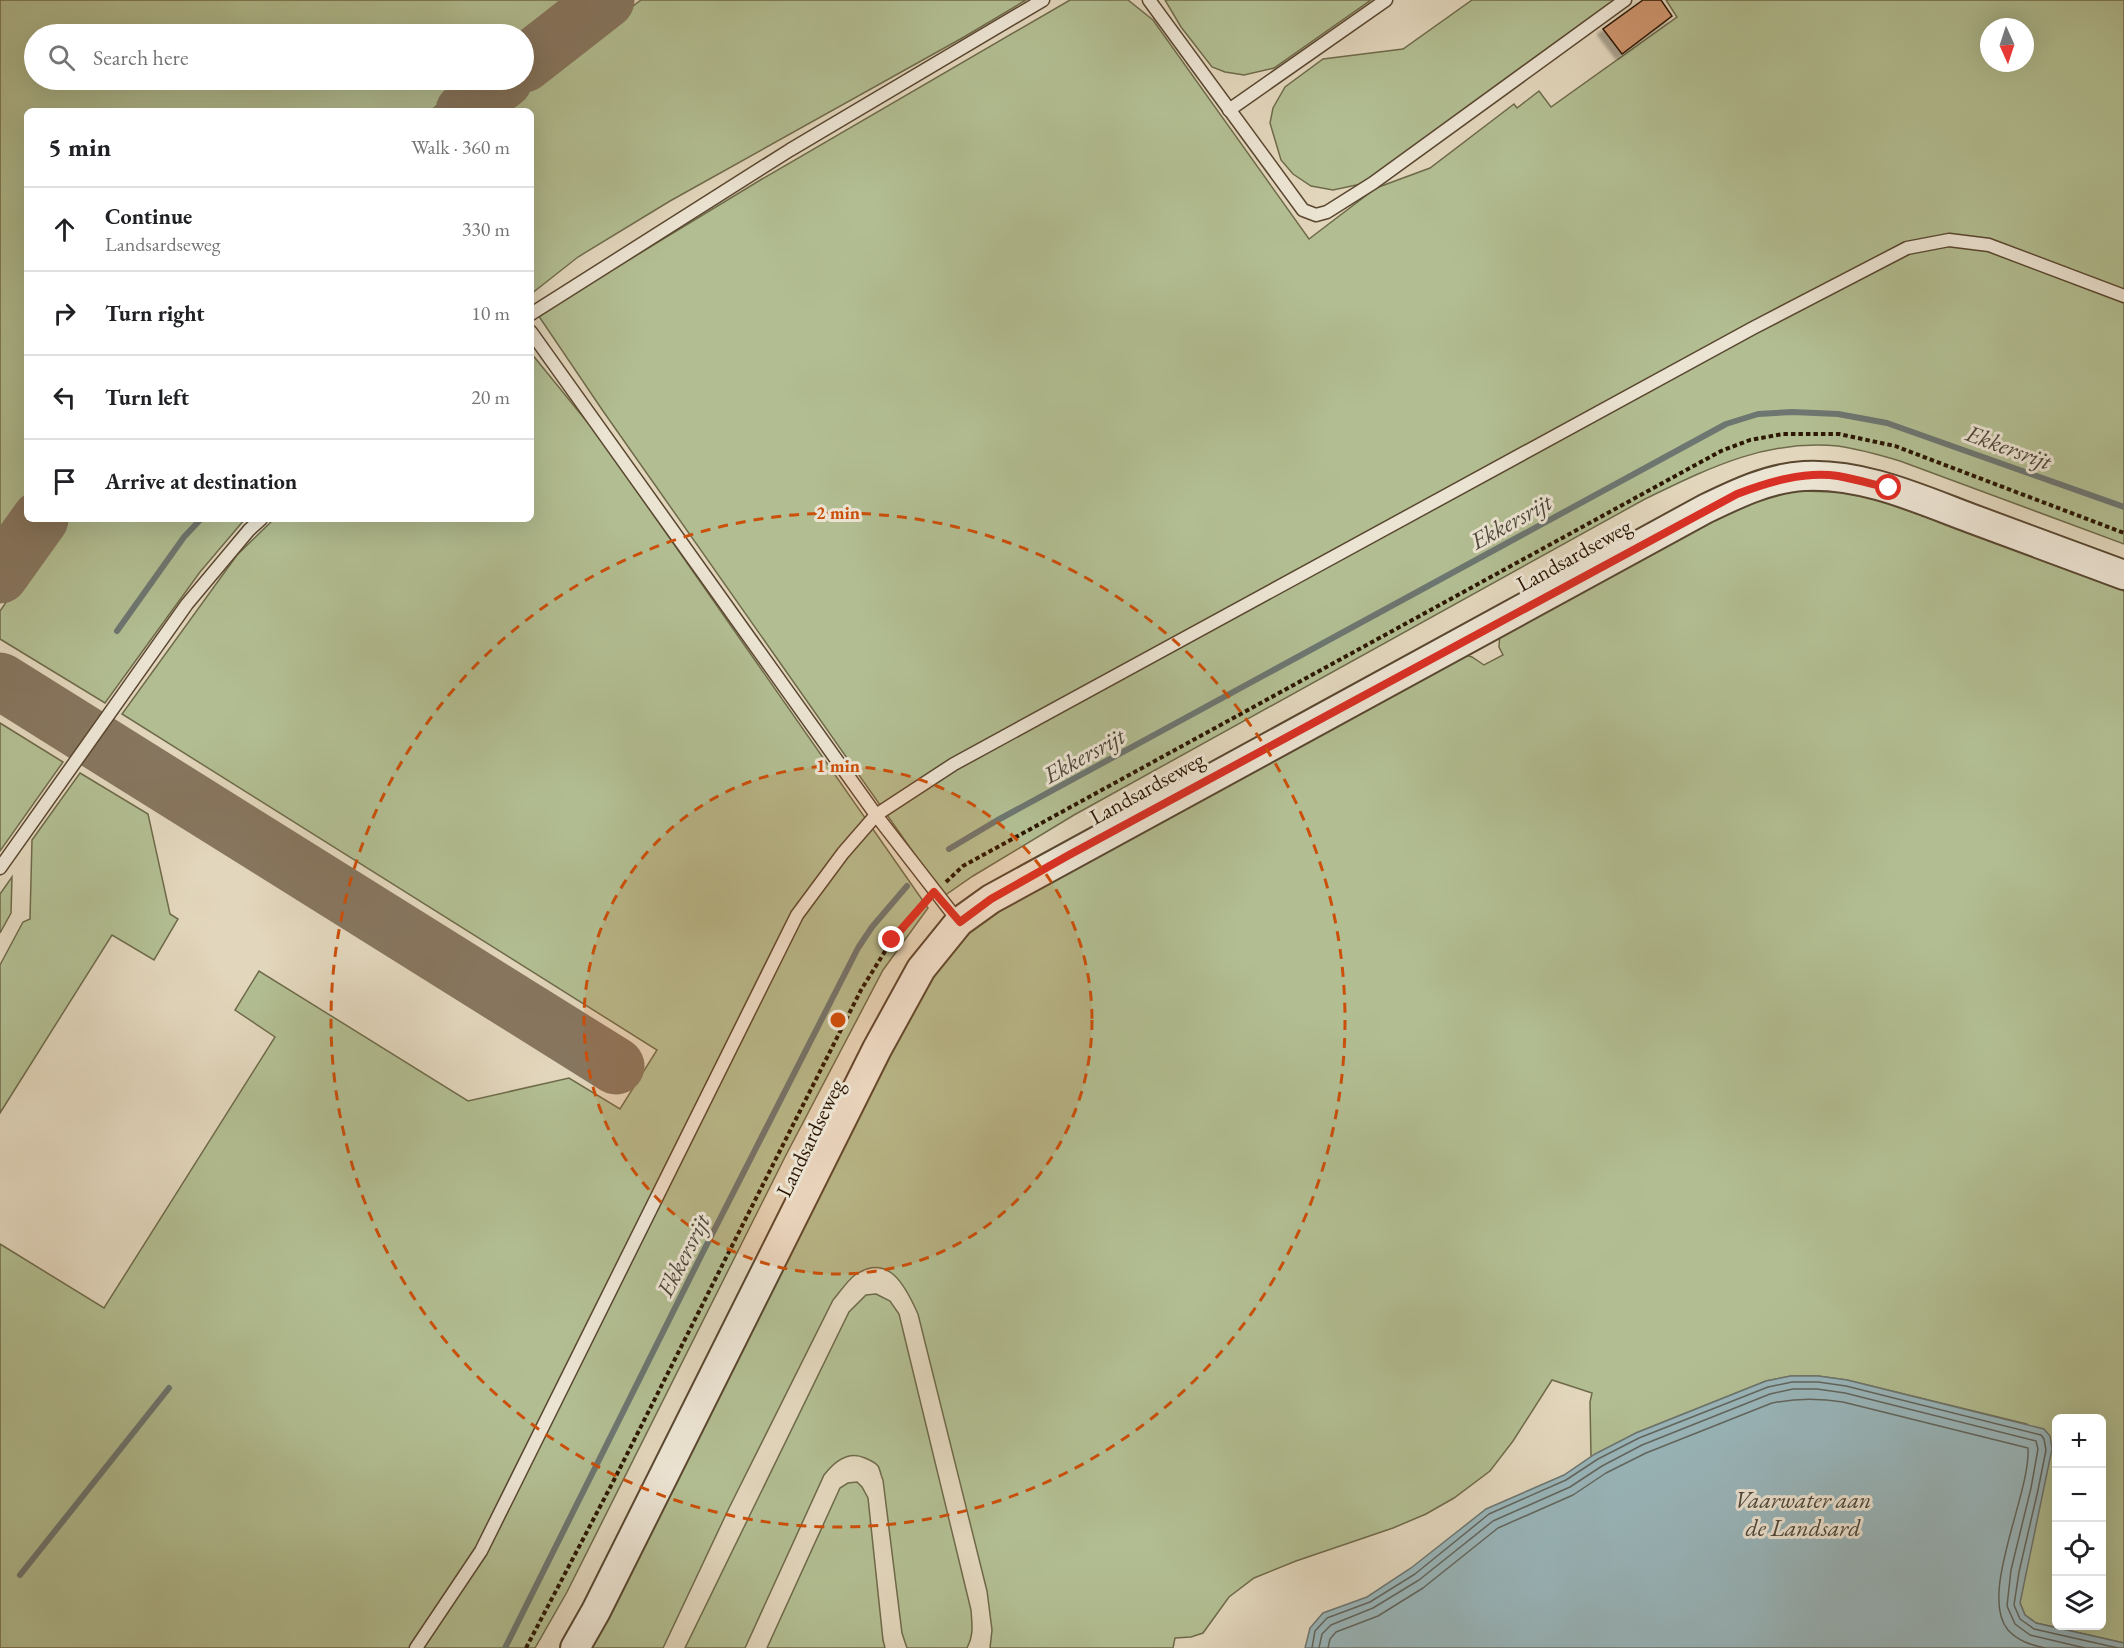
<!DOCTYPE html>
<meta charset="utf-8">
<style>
body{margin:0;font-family:"EB Garamond",serif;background:#f2f2f2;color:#202124}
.controls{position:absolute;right:18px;bottom:18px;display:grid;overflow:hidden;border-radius:9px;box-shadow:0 6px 24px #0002}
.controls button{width:54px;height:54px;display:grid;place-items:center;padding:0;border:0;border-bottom:2px solid #e0e0e0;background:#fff;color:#202124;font:30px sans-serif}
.compass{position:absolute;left:1980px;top:18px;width:54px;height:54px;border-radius:50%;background:#fff;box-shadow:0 6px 24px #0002;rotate:177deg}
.stop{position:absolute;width:18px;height:18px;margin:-14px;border:4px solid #d93025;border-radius:50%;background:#fff}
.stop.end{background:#d93025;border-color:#fff;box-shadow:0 2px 6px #0008}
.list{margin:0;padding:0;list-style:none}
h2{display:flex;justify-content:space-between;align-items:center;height:78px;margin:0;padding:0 24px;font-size:26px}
h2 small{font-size:20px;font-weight:400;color:#757577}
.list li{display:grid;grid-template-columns:39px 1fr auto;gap:18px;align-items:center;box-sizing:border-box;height:84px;padding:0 24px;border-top:2px solid #e0e0e0}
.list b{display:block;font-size:22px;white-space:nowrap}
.list p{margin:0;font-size:20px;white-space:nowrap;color:#757577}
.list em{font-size:20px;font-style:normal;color:#757577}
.icon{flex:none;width:33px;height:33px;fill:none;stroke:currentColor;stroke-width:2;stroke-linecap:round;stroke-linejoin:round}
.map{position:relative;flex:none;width:2124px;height:1648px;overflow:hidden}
.search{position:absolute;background:#fff;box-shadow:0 6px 24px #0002;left:24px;top:24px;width:510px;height:66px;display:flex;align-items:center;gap:15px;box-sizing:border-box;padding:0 21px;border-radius:33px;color:#757577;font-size:22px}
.panel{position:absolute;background:#fff;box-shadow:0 6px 24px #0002;left:24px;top:108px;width:510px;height:414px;border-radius:9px}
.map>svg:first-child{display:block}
.green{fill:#b2be92;stroke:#6f6a4a;stroke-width:1.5;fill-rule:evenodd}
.water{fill:#99b6bb;stroke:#6d7671;stroke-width:1.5}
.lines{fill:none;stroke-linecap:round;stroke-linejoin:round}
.shore{stroke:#62665e;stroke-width:1.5}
.stream{stroke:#6d7671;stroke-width:6}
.taxiway{stroke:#87765f;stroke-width:57}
.building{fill:#ce956e;stroke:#2c1702;stroke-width:1.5;filter:url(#shadow)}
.service-casing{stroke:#5a4730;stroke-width:15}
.tertiary-casing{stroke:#5a4730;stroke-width:32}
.path{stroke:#2c1702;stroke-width:4;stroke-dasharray:4.5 3;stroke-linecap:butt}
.service{stroke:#ece4d3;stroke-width:12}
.tertiary{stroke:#ece4d3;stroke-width:28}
.route{stroke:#d93025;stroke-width:8}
.ring{fill:none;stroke:#cc4f0a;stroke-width:3;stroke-dasharray:10 8}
.labels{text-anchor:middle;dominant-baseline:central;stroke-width:6;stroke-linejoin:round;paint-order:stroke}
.street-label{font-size:22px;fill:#2c1702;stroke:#ece4d3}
.water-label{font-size:24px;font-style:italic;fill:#4d473a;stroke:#ece4d3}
.centre{fill:#cc4f0a;stroke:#ece4d3;stroke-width:3}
.ring-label{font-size:18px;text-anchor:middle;font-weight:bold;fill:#cc4f0a;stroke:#ece4d3;stroke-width:6;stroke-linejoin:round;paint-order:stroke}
</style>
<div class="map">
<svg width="2124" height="1648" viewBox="0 0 2124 1648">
<defs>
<filter id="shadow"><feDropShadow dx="-5.5" dy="5.5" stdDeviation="1.5" flood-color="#0004"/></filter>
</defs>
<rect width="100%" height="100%" fill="#e2d6bc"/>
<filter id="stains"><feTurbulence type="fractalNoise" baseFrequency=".00333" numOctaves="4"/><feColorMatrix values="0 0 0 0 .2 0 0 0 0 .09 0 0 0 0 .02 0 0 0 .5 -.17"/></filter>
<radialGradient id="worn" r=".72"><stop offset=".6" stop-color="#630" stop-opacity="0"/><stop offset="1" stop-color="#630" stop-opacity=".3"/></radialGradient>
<g class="green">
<path d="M0,0H568L524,36V34H34V80H469L430,111H27V507L0,545Z"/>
<path d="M641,0H1026L964,37L670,201L578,257L531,294V111H495Z"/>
<path d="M1070,0H1128L1153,20L1309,239L1376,188L1430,168L1514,104L1517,108L1539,91L1551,107L1677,17L1666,0H2124V544L1900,461C1880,455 1859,449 1838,446C1765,439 1707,469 1645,499L1074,815L973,876L944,896L603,411L538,315L762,179ZM1989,27H2025V63H1989Z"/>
<path d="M1165,0H1371L1274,68L1244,75L1225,72L1212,67L1181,27Z"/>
<path d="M1472,0H1617L1361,184L1333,190L1311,186L1293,174L1281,160L1270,123L1273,108L1285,87L1323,59L1403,49Z"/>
<path d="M531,353L597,434L928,908L883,970L786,1155L567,1592L535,1648H0V1244L104,1308L275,1037L235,1010L259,971L468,1101L569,1078L620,1109L657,1050L122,714L237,555L274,519H531Z"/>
<path d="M1800,491L1839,492L1880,500L2124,591V1643L2036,1623L2025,1615L2020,1603L2024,1573L2027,1424L1847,1380L1818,1376H1791L1766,1381L1636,1433L1591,1457L1590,1402L1592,1393L1552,1380L1513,1441L1490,1471L1454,1498L1426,1514L1393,1528L1296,1561L1254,1578L1229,1597L1203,1633L1191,1637L1175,1638L1173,1648H990L992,1630L987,1591L918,1314C906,1287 889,1252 855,1275C847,1281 840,1292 833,1300L729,1508L663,1648H583L924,978L961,939L980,923L1018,900L1460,653L1472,657L1484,665L1503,655L1499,647L1500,631L1681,531L1774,493ZM2056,1418H2102V1626H2056Z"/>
<path d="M63,519H245L200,572L105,703L0,639V611Z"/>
<path d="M0,723L63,762L0,851Z"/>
<path d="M80,773L148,814L170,914L178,919L154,960L112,935L0,1113V965L23,922L30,919L32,840Z"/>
<path d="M12,877L11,913L0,933V894Z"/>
<path d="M876,1294L890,1301L899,1314L971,1610C972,1625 974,1635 967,1648H907L902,1633L883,1480C881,1476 880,1469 878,1466C875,1462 870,1460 865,1458C848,1450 834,1462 824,1475L745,1648H685L849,1312L866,1295Z"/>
<path d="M857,1482L862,1487L868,1498L883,1640L885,1648H767L840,1488L848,1483Z"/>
</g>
<path class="water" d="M1791,1376H1818L1847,1380L2044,1429L2050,1436L2052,1449L2020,1603L2025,1615L2036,1623L2124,1643V1648H1305L1310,1628L1323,1613L1367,1597L1411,1568L1486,1509L1564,1475L1595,1454L1636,1433L1766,1381Z"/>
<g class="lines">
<g class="shore">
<path d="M1312,1648L1315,1631L1327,1618L1370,1602L1415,1574L1489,1514L1566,1480L1598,1459L1639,1438L1768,1387L1792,1382H1818L1846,1386L2041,1435L2044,1439L2046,1450L2038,1490L2019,1572L2014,1605L2020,1619L2034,1629L2118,1648"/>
<path d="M1319,1648L1322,1634L1331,1625L1373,1608L1419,1580L1493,1521L1570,1487L1602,1466L1642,1445L1770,1394L1793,1389H1817L1845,1393L2036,1441L2038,1449L2031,1488L2011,1570L2007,1606L2015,1624L2030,1635L2085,1648"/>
<path d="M1328,1648L1330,1639L1336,1632L1378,1616L1423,1588L1498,1528L1573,1495L1606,1473L1646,1453L1772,1403C1797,1398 1818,1398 1843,1402L2028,1448C2031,1493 1978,1595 2008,1630C2018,1641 2031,1645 2045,1648"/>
</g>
<g class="stream">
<path d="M117,631L184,537L201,519"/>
<path d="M949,849L996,821L1726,424L1758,414L1793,412L1838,414L1887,423L2124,507"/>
<path d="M20,1575L169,1388"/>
<path d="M505,1648L702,1254L858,948L872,927L907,886"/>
</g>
<g class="taxiway">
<path d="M524,64L606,0"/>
<path d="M464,111L504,80"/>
<path d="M0,575L40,519"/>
<path d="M0,681L616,1066"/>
</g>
</g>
<path class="building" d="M1643,0H1661L1672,16L1622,54L1603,29Z"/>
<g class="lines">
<defs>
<g id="service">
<path d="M1149,0L1303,210L1316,215L1327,212L1373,183L1625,0"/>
<path d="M1229,110L1386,0"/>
<path d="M531,314L790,150L1043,0"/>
<path d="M531,332L876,815L959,922"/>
<path d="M0,868L187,604L249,530L261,519"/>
<path d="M416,1648L481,1551L797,915L843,853L876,815L954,764L1753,328L1907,248L1949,240L1989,245L2124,296"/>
</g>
<path id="tertiary" d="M575,1648L596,1611L877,1049L921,969L959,922L991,899L1705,509C1736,494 1769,478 1804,476C1862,473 1917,498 1970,518C2022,537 2073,556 2124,575"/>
</defs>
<use href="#service" class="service-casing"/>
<use href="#tertiary" class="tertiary-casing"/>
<g class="path">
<path d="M946,882L963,866L1721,451L1750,440L1783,434H1839L1895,446L2124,533"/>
<path d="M526,1648L614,1480L861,990L892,940L925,902"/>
</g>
<use href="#service" class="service"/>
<use href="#tertiary" class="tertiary"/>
</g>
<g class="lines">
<path class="route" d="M892,940L934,892L960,922L991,899L1069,855L1737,494C1769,482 1804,471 1838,476C1855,479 1872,484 1889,488"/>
</g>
<circle cx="838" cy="1020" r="254" fill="#cc4f0a" fill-opacity=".12"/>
<g class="ring">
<circle cx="838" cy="1020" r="254"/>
<circle cx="838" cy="1020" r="507"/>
</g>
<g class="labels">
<g class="street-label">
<text transform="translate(1574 555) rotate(-29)">Landsardseweg</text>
<text transform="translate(1147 788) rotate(-29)">Landsardseweg</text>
<text transform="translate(810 1138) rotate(-64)">Landsardseweg</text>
</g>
<g class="water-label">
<text transform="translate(2009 447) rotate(20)">Ekkersrijt</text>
<text transform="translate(1511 521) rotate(-29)">Ekkersrijt</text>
<text transform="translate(1084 755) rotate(-29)">Ekkersrijt</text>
<text transform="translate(683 1255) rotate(-63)">Ekkersrijt</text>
<text x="1803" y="1499">Vaarwater aan<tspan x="1803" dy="28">de Landsard</tspan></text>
</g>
</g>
<circle cx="838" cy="1020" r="9" class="centre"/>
<g class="ring-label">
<text x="838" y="519">2 min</text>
<text x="838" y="772">1 min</text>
</g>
<rect width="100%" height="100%" filter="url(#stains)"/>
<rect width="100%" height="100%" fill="url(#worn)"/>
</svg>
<div class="controls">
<button>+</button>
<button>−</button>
<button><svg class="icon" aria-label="locate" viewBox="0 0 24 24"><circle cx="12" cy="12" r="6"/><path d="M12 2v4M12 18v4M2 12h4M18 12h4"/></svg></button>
<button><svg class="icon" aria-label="layers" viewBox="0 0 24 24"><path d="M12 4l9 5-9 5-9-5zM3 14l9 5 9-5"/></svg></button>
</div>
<svg class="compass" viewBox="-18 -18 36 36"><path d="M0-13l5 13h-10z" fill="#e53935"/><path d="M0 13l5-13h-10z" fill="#757577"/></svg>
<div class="stop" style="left:1889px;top:488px"></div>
<div class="stop end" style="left:892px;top:940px"></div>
<div class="search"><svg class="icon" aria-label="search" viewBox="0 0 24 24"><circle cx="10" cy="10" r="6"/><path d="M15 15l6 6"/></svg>Search here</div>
<section class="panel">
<h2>5 min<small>Walk · 360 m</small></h2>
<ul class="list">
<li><svg class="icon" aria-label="ahead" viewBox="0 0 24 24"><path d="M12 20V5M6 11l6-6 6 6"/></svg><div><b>Continue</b><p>Landsardseweg</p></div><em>330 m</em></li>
<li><svg class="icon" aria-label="right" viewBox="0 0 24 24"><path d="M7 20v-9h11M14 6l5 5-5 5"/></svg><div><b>Turn right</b></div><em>10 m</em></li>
<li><svg class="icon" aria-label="left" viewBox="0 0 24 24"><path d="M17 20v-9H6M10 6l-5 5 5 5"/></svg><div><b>Turn left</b></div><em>20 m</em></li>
<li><svg class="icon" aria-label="arrive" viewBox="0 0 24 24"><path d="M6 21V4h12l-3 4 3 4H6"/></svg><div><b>Arrive at destination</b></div></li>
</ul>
</section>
</div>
